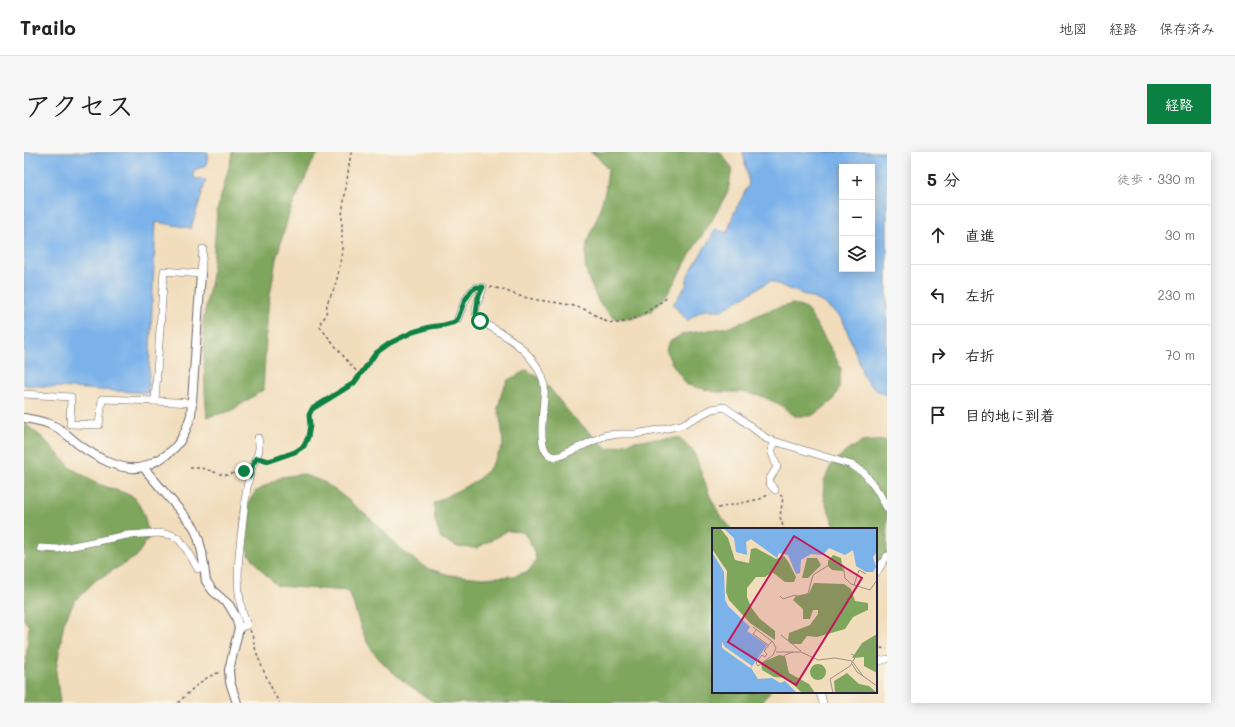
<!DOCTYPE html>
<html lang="ja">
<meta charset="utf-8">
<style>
body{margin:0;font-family:Mali,"Klee One",sans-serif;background:#f6f6f6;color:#222}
.controls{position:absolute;right:12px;top:12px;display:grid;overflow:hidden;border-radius:0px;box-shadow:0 2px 10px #0003}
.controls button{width:36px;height:36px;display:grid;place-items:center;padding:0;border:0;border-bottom:1px solid #e0e0e0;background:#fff;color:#222;font:20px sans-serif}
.stop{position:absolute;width:12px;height:12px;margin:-9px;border:3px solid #0b8043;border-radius:50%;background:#fff}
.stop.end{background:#0b8043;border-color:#fff;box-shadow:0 1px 4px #0008}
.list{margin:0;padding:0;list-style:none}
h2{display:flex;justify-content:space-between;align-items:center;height:52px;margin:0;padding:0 16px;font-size:17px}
h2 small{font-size:13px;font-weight:400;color:#767676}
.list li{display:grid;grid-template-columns:26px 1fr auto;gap:12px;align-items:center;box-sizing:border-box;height:60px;padding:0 16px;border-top:1px solid #e0e0e0}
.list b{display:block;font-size:15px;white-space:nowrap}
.list em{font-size:13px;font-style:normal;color:#767676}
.icon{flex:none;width:22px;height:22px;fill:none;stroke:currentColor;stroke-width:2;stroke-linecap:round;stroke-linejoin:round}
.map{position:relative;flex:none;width:863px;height:551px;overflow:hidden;border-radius:0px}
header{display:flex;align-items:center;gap:24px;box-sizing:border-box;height:56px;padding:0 20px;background:#fff;border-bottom:1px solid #e0e0e0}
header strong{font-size:19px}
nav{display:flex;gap:22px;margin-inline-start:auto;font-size:14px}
.intro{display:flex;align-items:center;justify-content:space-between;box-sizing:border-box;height:96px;padding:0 24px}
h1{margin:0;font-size:28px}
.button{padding:10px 18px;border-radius:0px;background:#0b8043;color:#fff;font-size:14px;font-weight:700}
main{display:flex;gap:24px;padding:0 24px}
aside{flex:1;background:#fff;border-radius:0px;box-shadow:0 2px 10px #0003}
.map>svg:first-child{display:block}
.forest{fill:#7fa65d;stroke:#50644c}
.water{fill:#7cb2ea;stroke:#4f6a92;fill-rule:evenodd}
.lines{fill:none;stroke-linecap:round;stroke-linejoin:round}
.minor-casing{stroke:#6a6368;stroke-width:8}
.tertiary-casing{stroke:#6a6368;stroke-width:10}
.path{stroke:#6a6368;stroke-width:1.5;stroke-dasharray:3 3;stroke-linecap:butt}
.minor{stroke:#fff;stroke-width:7}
.tertiary{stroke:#fff;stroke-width:8}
.route{stroke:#0b8043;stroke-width:5}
.inset-road{fill:none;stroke:#9e9288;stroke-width:1}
.view{fill:#c2185b;fill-opacity:0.15;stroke:#c2185b;stroke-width:2}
.inset-edge{fill:none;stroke:#22223b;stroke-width:2}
</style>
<header>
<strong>Trailo</strong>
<nav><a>地図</a><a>経路</a><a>保存済み</a></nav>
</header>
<div class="intro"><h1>アクセス</h1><a class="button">経路</a></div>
<main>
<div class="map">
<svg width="863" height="551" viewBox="0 0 863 551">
<rect width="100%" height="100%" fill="#fbf7ec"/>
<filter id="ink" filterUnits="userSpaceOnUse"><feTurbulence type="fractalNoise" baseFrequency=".025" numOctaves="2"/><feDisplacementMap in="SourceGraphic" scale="8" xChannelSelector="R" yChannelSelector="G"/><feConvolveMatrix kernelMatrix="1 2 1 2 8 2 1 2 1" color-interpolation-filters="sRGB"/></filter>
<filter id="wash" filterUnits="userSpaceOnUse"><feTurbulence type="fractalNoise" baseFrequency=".012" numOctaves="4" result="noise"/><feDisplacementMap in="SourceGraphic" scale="16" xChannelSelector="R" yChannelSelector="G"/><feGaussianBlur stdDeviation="0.9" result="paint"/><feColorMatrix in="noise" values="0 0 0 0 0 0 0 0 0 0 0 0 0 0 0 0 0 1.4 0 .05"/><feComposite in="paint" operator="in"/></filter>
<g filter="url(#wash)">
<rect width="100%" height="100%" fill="#f1ddbc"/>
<g class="forest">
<path d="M208,0H295L288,11L266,59L252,107L244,156L239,238L207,259L183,265L181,240L179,169L188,123L193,59L207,7Z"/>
<path d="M566,0H696L708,16L704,39L687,70L671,94L644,141L626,160L606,167L590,166L575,151L565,128L561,113L563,89L573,66L581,40L584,18L572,3Z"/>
<path d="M769,152L783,157L809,200L817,217L815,236L809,248L797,258L787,264H771L755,252L737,244L716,240H692L663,233L647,210L642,198L645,190L659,182L706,175L746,158Z"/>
<path d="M503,218L519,228L548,264L584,297L610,289L629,287L656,286L670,300L685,342L695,362L708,377H689V540H747L736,551H412C389,537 354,513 342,488C335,473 331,455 325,439L253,434L240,421L225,402L217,379L219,358L232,339L257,325L278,322L300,330L323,347L349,369L377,398L402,416L426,423L459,426L490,424L505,419L512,408C510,397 506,389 499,380L483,379L453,396L434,395L417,387L411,369L410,351L452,329L465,317L479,294L478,277L474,257L478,239L484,228Z"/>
<path d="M0,271L20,287L47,316L74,332L101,341L111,346L120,362L125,385L112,405L72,428L50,450L40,470L32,519L36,551H0V518L2,507L5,474L0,468Z"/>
<path d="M863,288V405L852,415V377H812L799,345L800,329L808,311L824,298L838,290Z"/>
</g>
<g class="water">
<path d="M0,0H184L182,14L170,18V26L182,28L167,76L132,70L124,241L0,233Z"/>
<path d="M719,0H863V243C860,242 856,241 854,239C847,235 836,224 837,215L818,166L798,150L746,129L698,158H683L677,159L663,169L649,152L662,134L664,123L692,77L703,81L710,61L725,32ZM818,15H848V117H818Z"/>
</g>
</g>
<g filter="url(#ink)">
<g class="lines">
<defs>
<g id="minor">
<path d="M434,166C437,158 444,138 453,135C454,135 458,135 459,135C457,147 446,157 456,169C480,182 503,195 516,220C520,227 521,236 520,244C520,259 509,311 536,304L582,283L597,282H611L635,278L657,273L688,257L700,255L712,263L743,287L828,313L841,322L855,341L863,356"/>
<path d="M0,242L47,245L46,272L75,273L78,247L131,249L169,251"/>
<path d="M131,249L140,119L177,122L179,97"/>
<path d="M751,338L746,332L745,328L753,315L747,298L751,291"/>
<path d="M17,396L34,397L103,383L135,381L148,383L155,387L165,401L174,417L180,416"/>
<path d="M852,421L863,404"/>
<path d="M215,476L223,473C210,444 214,407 218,376C220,360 221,345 224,330C225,325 226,320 228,315C233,303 237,300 234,286"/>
<path d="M852,510L863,507"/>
<path d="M796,540L799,551"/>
</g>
<g id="tertiary">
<path d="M0,266C11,268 20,269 30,274C39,278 46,286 54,292C70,304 99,321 119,315C125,313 131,309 136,307C155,296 161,283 167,263L177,122"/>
<path d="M119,315L170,375L174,385L178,400L182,429L189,439L205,453L212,465L215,476L205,518L206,530L213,551"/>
</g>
</defs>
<use href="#minor" class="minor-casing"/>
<use href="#tertiary" class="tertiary-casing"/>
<g class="path">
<path d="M327,0L318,63V100L314,123L310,137L303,151L302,164L297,169L296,175L325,211L336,223"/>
<path d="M466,135C477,136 488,142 499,145C519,150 542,150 562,158C572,162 580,172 592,171C611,170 628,156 644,145"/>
<path d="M239,307C247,309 252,306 260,303C277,297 286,293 286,272C286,265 285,264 288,257L330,231L352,201L366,191L389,180L406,175L420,173L429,170"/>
<path d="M166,316H178L196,322L203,323L218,319"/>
<path d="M756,343L759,345L756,365L760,377"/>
<path d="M694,356L736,347L746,342"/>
<path d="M226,478C230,486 230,494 233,502C239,519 247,535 255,551"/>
<path d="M852,492L857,496L863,497"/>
<path d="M154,551C166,539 180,524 197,520"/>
</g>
<use href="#minor" class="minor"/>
<use href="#tertiary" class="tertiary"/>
</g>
</g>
<g class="lines" filter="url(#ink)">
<path class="route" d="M220,319L226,324L229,312L233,306L245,309L271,300L280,294L284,285L286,273L285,263L288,257L330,231L352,201L366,191L389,180L406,175L420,173L431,170L434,166L441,148L448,138L453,135H459L454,146L452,162L456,169"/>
</g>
<g transform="translate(688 376)">
<rect width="165" height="165" fill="#f1ddbc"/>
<path d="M0,0H8L16,10L23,32L37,35L39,21L44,20L64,31L72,28L77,35L84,49L82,54H73L60,44L53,49H44L35,60V69L39,79L48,91L63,103V112L38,95L17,72L14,64L15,43L0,21ZM121,27L129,30L131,43L120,42L116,38V33ZM95,30H105L109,37L96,50H90ZM102,55L132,56L139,61L143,73L156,75V82L141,89L133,101L105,109L95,108L89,116H79L76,112L77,105L98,97L106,86V82H101L98,91H91V81L81,72L84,68L97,65ZM165,106V145L152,138V129L140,130L150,115ZM67,127L73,128L77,145L97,156L103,165H90L75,150L62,149L50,142L49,135ZM98 144a8 8 0 1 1 16 0a8 8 0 1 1-16 0ZM135,145L147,156L157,158L165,165H123L122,153Z" fill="#7fa65d"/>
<path d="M11,0H165V24L161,29L164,39L161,44H154L144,38L141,22L133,27L117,20L111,27L99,26L89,32L88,45L84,46L76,27L67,25L65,30L39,11L34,14L35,27L24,24L22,10ZM0,24L12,44L13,71L16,78L38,99L35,103L55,117L39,140L46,151L60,150L68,155L73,153L85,165H0Z" fill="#7cb2ea"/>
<path d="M10,114L13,119L40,138L38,140L10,120Z" fill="#f1ddbc"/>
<path class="inset-road" d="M142,57L147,42L154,46M68,68L71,71L83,67L94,73L101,47L120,35L131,37L133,50L139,56L158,62L165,52M41,99L61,114L64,120L61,127L46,138L44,135M44,102L41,106L56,117M69,107L89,123M64,124H89L106,132L123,130L140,133L151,148L165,158M139,126L144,128L156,115L157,121L161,117M44,135L50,127L53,129L55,126L52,123L60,113M140,136L145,144L151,148M66,142L73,127L81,124M121,165L118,151L138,138L144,128"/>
<path class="view" d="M82,8L150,50L84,157L16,114Z"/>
<rect width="165" height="165" class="inset-edge"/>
</g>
</svg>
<div class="controls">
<button>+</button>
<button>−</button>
<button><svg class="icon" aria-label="layers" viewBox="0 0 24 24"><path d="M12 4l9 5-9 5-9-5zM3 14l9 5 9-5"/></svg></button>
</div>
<div class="stop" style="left:456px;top:169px"></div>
<div class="stop end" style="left:220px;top:319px"></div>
</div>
<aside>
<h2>5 分<small>徒歩 · 330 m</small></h2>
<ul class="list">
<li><svg class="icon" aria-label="ahead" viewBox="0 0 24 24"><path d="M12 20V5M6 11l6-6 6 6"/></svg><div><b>直進</b></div><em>30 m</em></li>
<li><svg class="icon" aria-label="left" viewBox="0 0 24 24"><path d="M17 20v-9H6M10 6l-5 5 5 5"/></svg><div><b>左折</b></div><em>230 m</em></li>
<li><svg class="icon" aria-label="right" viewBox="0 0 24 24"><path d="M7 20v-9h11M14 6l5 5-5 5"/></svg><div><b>右折</b></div><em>70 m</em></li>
<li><svg class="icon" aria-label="arrive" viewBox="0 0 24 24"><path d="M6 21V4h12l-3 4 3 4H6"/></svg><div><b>目的地に到着</b></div></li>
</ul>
</aside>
</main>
